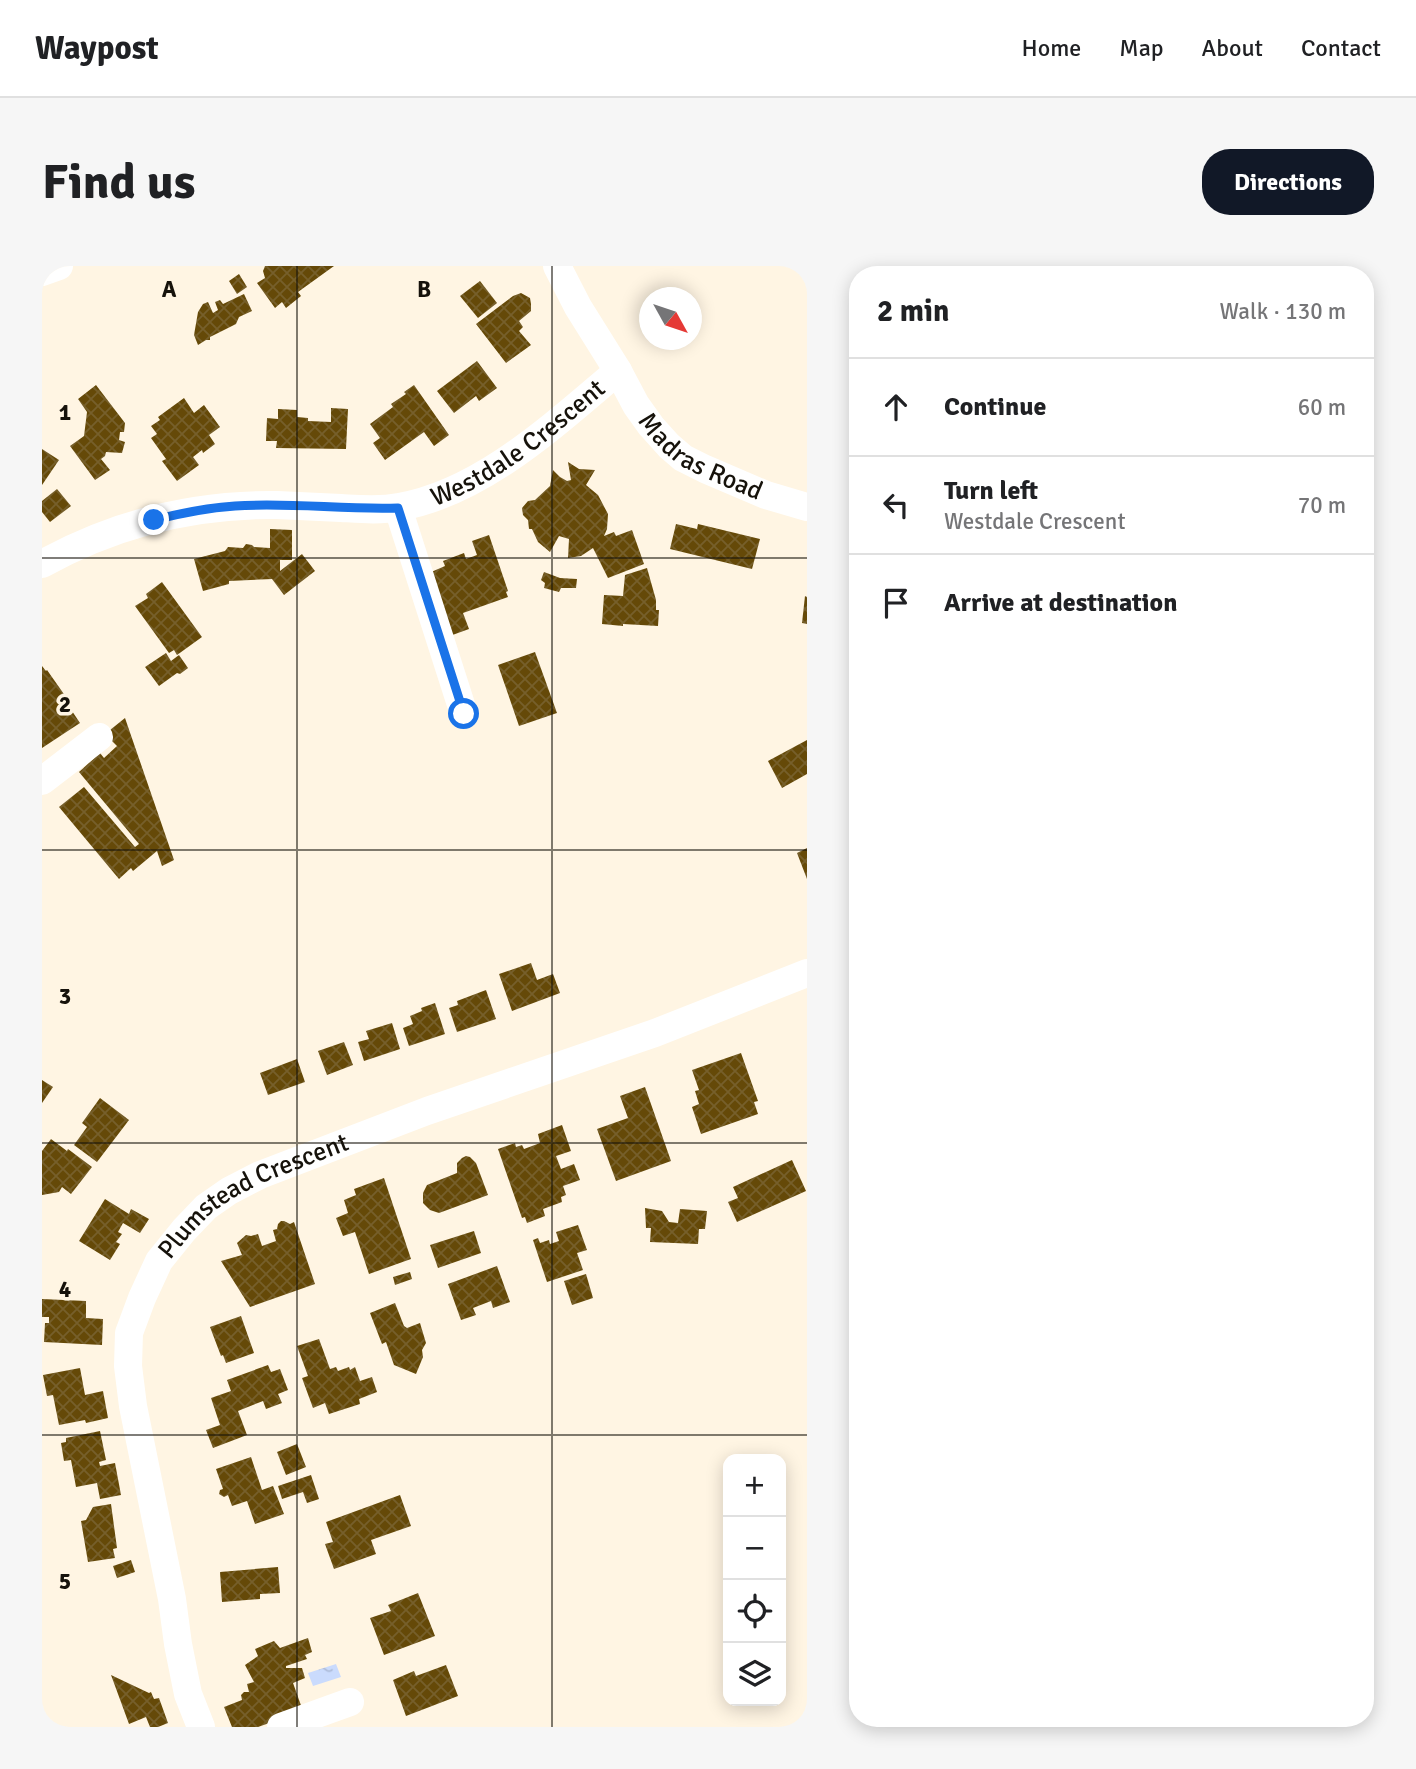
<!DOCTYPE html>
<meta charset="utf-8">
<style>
body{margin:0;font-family:Signika,sans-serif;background:#f6f6f6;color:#202124}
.controls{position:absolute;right:21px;bottom:21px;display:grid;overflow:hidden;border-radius:14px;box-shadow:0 4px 18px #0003}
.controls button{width:63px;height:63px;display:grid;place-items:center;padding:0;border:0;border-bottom:2px solid #e0e0e0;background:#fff;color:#202124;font:35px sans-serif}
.compass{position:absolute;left:597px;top:21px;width:63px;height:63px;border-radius:50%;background:#fff;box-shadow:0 4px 18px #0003;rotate:130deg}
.stop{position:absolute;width:21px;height:21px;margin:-16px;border:5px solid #1a73e8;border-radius:50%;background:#fff}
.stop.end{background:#1a73e8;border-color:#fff;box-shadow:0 2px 7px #0008}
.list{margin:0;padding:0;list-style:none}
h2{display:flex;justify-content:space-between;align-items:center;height:91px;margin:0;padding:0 28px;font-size:30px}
h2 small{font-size:23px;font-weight:400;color:#757577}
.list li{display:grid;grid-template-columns:46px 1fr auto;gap:21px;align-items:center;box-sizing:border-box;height:98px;padding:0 28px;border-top:2px solid #e0e0e0}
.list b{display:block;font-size:26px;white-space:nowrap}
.list p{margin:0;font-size:23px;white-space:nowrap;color:#757577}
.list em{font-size:23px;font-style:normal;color:#757577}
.icon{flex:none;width:38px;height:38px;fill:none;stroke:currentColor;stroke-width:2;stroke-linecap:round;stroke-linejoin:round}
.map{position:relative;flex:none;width:765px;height:1461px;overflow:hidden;border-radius:28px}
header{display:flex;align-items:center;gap:42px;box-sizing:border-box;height:98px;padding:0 35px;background:#fff;border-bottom:2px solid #e0e0e0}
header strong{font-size:33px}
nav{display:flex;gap:38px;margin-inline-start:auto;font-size:24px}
.intro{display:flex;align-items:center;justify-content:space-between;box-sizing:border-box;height:168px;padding:0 42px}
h1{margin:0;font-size:49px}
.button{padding:18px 32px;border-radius:28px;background:#111827;color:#fff;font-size:24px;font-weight:700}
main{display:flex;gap:42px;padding:0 42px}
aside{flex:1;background:#fff;border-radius:28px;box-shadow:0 4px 18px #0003}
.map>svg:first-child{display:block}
.water{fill:url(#water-ripples)}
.building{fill:url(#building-cross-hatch)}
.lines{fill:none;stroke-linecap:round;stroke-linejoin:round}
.minor{stroke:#fff;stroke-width:28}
.route{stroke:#1a73e8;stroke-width:9}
.grid{fill:none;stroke:#16120b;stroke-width:2;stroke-opacity:0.55}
.labels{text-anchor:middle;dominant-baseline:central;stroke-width:7;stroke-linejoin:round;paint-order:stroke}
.street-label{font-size:26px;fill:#16120b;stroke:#fff5e3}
.grid-label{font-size:23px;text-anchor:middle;font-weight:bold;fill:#16120b;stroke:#fff5e3;stroke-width:7;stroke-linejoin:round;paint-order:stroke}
</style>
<header>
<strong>Waypost</strong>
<nav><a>Home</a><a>Map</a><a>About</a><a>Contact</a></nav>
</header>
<div class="intro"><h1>Find us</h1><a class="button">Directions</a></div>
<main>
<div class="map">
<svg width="765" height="1461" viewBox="0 0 765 1461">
<defs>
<pattern id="water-ripples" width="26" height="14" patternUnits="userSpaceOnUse" patternTransform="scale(1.75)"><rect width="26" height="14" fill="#cadbfd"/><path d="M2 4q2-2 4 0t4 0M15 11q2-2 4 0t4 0" fill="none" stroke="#adbbd8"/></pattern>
<pattern id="building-cross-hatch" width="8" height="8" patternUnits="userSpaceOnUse" patternTransform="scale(1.75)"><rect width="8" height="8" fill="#654908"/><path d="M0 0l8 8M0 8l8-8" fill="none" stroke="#765f2b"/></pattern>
</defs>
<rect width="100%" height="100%" fill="#fff5e3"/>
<path class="water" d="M294,1398L299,1411L271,1420L266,1407Z"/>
<g class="building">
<path d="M223,0H292L256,26L259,30L244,42L240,36L233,42L215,17L223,12L221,5Z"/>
<path d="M197,8L205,21L195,28L187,15Z"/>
<path d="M438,15L455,37L436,52L418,30Z"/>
<path d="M479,27L488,32L489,38V45L477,55L481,61L477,65L489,79L464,97L434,58L471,30Z"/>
<path d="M202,28L210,45L197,51L194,58L168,71V74H164L156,79L152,69L156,46L161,38L166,36L171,47L176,44L173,36L178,34L181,38Z"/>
<path d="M435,95L455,122L437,135L434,130L412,147L395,125Z"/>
<path d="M54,119L83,157L82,166H78L77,174L83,176L80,187L64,186L63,190L59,193L68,204L53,214L28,180L42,170L45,146L36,133Z"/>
<path d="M372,119L407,169L392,180L382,166L343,194L331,177L338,172L328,158L351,141L349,138L364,128L362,126Z"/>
<path d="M142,132L152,147L162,139L178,161L167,169L173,178L161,187L160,184L151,191L157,199L135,215L120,195L124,193L109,172L115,168L109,160L118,154L116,151Z"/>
<path d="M289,142L306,143L304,183L234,182L235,175H224L225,152L236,153V143L255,144V151L266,152V155L289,156Z"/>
<path d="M0,183L17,194L0,219Z"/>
<path d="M526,196L537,203L553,204L544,219L556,229L566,248L565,263L562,270L572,266L574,270L590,264L602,298L566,312L551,282L539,290L526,292L527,273L517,270L508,286L496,276L490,263H487L486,254L481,249L480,242L486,235L493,234L508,220L511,204L518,211L525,215L529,214Z"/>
<path d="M15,223L29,240L8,256L0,246V235Z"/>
<path d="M634,258L655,263L656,258L718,273L710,303L628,283Z"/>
<path d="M228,263L250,264V294H238V305L260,288L273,305L242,329L230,313L187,315V318L161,325L152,293L183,285L186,281L201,282L204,278L210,279L212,281L228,282Z"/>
<path d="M447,269L466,325L464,326L466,331L421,347L427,363L405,371L380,310L403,300L401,295L422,287L424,293L435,289L430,275Z"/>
<path d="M605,302L614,334V344H617L616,360L581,358V360L560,358L562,329L581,330L583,309Z"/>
<path d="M502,306L518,312L535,313L534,322H519L517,326L502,322L503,317L499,314Z"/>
<path d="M120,316L160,371L135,389L132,384L127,387L93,340L106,332L104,328Z"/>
<path d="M763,330L765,331V358L760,357Z"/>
<path d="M493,386L515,447L477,460L456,399Z"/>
<path d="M124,387L129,395L137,389L146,402L138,408L135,407L117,420L103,401Z"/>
<path d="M0,400L4,405L5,404L24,431L22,433L38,457L0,482Z"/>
<path d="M83,452L132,594L120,600L115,585L91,605L89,602L77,613L17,541L42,521L93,581L97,578L37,506L58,487L62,492L75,480L63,468Z"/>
<path d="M765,474V508L740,522L726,495Z"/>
<path d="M765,582V613L755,587Z"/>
<path d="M489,697L495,714L511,708L518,727L470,745L457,708Z"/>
<path d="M444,724L454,753L415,766L407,742L416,739L415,735Z"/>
<path d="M393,737L403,768L367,780L361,762L371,758L368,750L380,745L379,742Z"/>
<path d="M350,757L358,783L322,795L316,776L327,773L324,765Z"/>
<path d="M302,776L311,799L285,809L276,785Z"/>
<path d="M699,787L716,835L712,836L716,848L659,868L650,841L657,838L653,825L657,824L650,804Z"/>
<path d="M255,793L263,816L226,829L218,807Z"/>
<path d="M0,814L11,821L0,837Z"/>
<path d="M603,821L629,895L574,915L555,863L586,852L578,830Z"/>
<path d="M58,832L87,854L55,896L32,879L45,861L40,857Z"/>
<path d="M520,859L529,885L514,890L519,903L532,898L538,914L521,920L524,929L519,931L520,936L501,943L503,950L485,957L483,951L480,952L456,883L473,877L474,881L480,879L482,883L498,877L496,868Z"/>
<path d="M9,873L25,885L26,883L50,901L29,928L20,921L17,926L0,929V885Z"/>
<path d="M424,890L428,891L434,897L446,929L397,947L388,944L381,937V927L385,919L415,907V897L420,892Z"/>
<path d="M750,894L764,925L695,956L686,936L696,932L691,921Z"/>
<path d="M342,912L369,993L327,1008L313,966L301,970L294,952L306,947L302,934L314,929L312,923Z"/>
<path d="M63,933L87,948L89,943L107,953L98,967L81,957L76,966L80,968L74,976L78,978L68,994L37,975Z"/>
<path d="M603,942L620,945L627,956L636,957L638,943L665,945L663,963H657L656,978L608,976L609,962H604Z"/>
<path d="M239,955H242L248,958L252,956L273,1018L208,1041L179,995L200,989L195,977L204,969L209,970L216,968L220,980L234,975L231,964L235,963L236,958Z"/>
<path d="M536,959L545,984L535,987L541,1004L505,1016L491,974L496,972L498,977L507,974L508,978L517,975L514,966Z"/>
<path d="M432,965L439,987L396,1002L388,979Z"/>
<path d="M455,1000L468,1036L451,1042L449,1035L431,1042L434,1049L419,1054L406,1018Z"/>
<path d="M368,1006L370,1013L353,1019L351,1011Z"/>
<path d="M544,1008L551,1032L530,1039L522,1015Z"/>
<path d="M0,1033L44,1035V1052L61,1053L60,1079L2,1076L3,1057H7V1051H0Z"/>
<path d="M353,1037L362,1060L365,1062L378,1057L384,1077L380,1084L381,1091L374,1108L352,1099L344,1076L340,1078L328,1047Z"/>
<path d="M199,1050L212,1087L184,1097L181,1089L179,1090L168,1061Z"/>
<path d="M277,1073L288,1103L294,1101L296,1105L307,1101L308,1104L313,1101L318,1115L330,1111L335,1126L317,1133L318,1138L287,1148L283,1137L271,1142L260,1112L266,1110L255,1080Z"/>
<path d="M226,1099L229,1106L238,1103L246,1124L236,1128L240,1137L224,1143L221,1135L196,1145L205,1169L171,1182L164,1164L178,1159L169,1132L189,1125L185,1114Z"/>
<path d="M38,1102L43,1129L61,1125L66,1152L44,1157L43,1154L17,1159L11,1129L5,1130L1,1109Z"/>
<path d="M58,1165L64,1194L57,1196L58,1200L73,1197L79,1229L58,1233L55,1217L34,1221L29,1194L22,1195L19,1177L24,1176V1172Z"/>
<path d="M255,1178L264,1201L244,1209L235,1186Z"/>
<path d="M209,1191L220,1224L231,1220L242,1248L213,1258L205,1235L190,1240L186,1229L182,1231L177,1228L178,1224L181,1223L174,1203Z"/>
<path d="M269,1209L277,1233L265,1237L261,1226L240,1233L236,1220Z"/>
<path d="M358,1229L369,1260L329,1274L334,1288L292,1303L283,1278L291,1276L284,1256Z"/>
<path d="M69,1238L75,1282L71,1283L73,1292L46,1296L39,1255L44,1254L51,1241Z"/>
<path d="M89,1294L93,1306L75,1312L71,1300Z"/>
<path d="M236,1301L238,1327L218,1328V1333L180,1336L178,1306Z"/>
<path d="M376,1327L393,1370L342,1389L328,1352L349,1345L346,1339Z"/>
<path d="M266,1372L270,1386L263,1389L265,1393L244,1400V1402H260L263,1412L251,1417L261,1445L216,1461H190L182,1441L200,1434L199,1429L202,1426H207L205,1418L212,1416L203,1399L216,1390L213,1383L232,1375L238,1382Z"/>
<path d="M404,1399L416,1430L364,1450L351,1414L372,1405L374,1410Z"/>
<path d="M69,1409L107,1427L109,1426L112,1433L117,1432L126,1457L116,1461H108L104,1451L87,1458Z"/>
</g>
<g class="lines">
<g class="minor">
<path id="s1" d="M515,0L536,41L576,105L594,139L609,160L627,180L641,192L663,203L724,229L765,241"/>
<path d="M0,6L17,0"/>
<path d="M356,242L422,448"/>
<path id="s2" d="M0,298C72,258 152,238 235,239C256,240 277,241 299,242C317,243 338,245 357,241C440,227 514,157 576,105"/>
<path d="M0,515L57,471"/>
<path id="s3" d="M159,1461L146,1428L136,1378L130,1333L91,1140L86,1100L87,1067L100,1032L117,995L142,964L164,941L187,925L218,909L385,845L613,767L765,707"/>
<path d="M239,1461L308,1436"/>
</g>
</g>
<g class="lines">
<path class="route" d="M112,254C139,247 165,242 193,240C247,236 302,244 356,242L422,448"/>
</g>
<path class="grid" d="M255,0V1461M510,0V1461M0,292H765M0,584H765M0,877H765M0,1169H765"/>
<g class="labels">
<g class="street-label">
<text stroke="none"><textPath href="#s2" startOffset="504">Westdale Crescent</textPath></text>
<text stroke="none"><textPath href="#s1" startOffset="245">Madras Road</textPath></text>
<text stroke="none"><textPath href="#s3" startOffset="598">Plumstead Crescent</textPath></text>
</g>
</g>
<g class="grid-label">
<text x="127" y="31">A</text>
<text x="382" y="31">B</text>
<text x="23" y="154">1</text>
<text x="23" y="446">2</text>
<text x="23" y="738">3</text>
<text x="23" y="1031">4</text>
<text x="23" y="1323">5</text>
</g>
</svg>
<div class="controls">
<button>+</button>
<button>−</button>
<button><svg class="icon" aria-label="locate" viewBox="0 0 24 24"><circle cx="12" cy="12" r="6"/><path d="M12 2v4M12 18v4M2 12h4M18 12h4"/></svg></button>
<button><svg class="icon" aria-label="layers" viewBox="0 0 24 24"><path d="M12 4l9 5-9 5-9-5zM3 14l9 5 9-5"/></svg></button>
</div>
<svg class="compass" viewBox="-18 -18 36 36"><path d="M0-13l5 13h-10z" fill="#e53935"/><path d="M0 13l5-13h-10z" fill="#757577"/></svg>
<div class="stop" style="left:422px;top:448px"></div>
<div class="stop end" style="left:112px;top:254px"></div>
</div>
<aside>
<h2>2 min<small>Walk · 130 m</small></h2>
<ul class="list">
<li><svg class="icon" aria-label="ahead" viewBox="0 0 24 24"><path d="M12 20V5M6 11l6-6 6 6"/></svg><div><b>Continue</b></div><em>60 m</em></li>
<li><svg class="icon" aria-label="left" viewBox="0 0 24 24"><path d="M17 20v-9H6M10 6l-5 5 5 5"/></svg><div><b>Turn left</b><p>Westdale Crescent</p></div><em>70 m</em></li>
<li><svg class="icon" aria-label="arrive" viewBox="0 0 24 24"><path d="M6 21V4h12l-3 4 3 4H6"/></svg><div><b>Arrive at destination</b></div></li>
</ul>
</aside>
</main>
